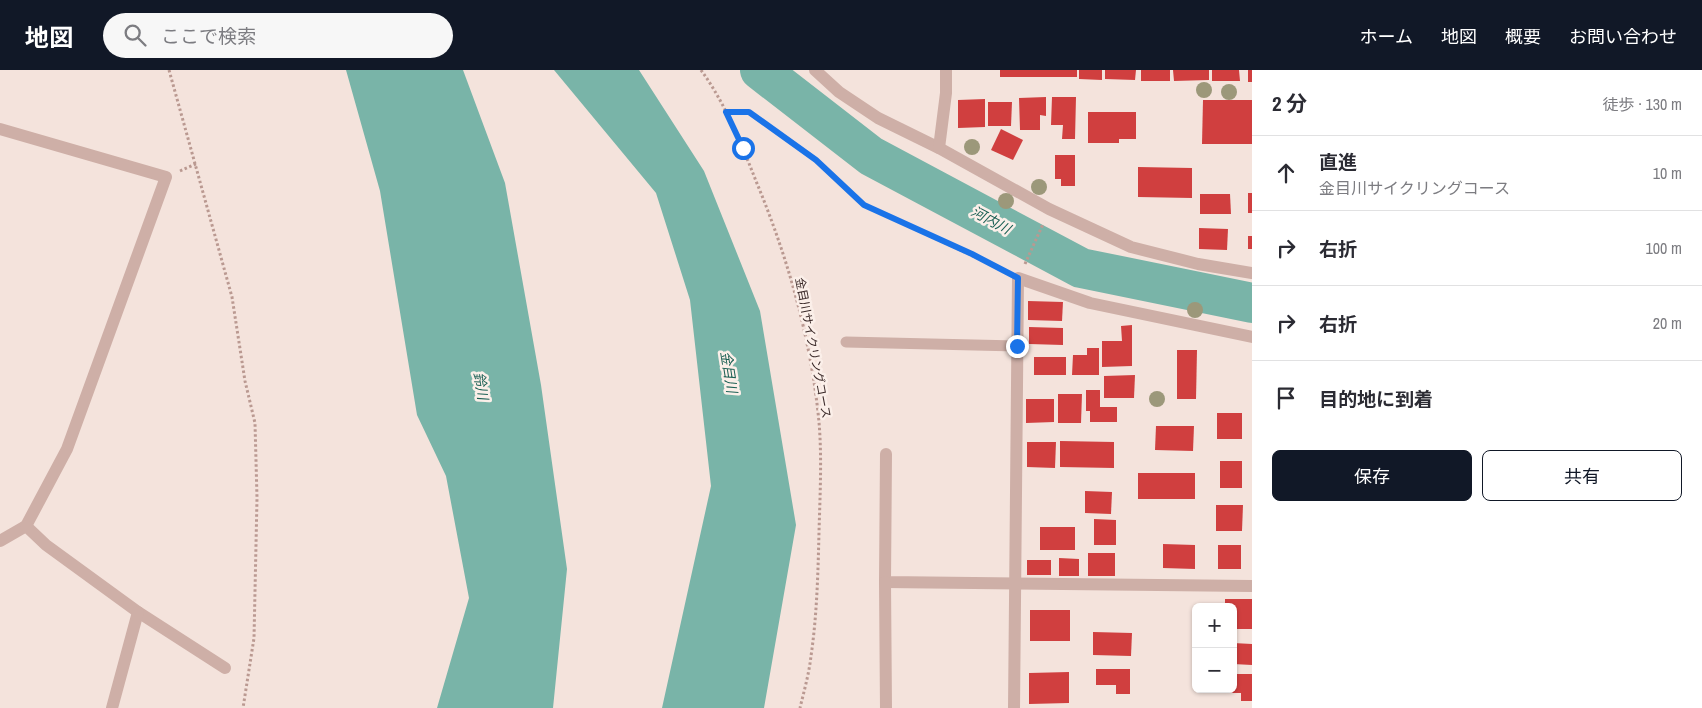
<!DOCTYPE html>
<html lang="ja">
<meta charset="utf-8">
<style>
body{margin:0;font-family:"Archivo Narrow","Noto Sans JP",sans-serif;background:#f7f7f7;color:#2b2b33}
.controls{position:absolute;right:15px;bottom:15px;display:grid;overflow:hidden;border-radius:8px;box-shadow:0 1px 4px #0004}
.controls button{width:45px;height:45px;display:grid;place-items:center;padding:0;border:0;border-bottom:1px solid #e1e1e2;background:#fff;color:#2b2b33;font:25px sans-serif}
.stop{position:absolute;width:15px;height:15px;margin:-11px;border:4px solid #1a73e8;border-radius:50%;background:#fff}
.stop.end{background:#1a73e8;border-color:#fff;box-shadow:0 1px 5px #0008}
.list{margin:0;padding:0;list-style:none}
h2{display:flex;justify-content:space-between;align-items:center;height:65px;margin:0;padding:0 20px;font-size:21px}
h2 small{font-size:16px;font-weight:400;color:#7c7c81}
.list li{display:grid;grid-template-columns:32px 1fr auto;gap:15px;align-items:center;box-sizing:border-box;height:75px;padding:0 20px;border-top:1px solid #e1e1e2}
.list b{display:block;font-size:19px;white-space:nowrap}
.list p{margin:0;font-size:16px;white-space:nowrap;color:#7c7c81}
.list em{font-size:16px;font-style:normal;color:#7c7c81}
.actions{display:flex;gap:10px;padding:15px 20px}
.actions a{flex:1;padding:11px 0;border:1px solid #111827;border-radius:8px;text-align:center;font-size:18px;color:#111827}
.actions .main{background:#111827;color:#fff}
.icon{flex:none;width:28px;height:28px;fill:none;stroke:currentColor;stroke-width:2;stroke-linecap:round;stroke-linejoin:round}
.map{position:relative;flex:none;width:1252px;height:638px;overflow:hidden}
header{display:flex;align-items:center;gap:30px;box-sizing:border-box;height:70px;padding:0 25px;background:#111827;color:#fff}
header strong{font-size:24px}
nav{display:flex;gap:28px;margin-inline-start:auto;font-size:18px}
.search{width:350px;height:45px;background:#f7f7f7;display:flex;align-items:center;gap:12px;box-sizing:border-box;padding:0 18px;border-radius:28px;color:#7c7c81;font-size:19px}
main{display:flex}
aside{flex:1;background:#fff}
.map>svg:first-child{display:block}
.water{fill:#79b4a8}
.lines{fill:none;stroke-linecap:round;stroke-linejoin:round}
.river{stroke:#79b4a8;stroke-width:40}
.building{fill:#d03f3f}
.path{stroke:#ba9991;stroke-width:3;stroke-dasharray:2.5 2.5;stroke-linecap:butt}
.lane{stroke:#ceafa7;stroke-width:11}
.street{stroke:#ceafa7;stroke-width:12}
.tree{fill:#9c987a}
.route{stroke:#1a73e8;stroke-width:6}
.labels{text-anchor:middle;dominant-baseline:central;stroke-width:5;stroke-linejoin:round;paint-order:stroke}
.street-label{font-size:12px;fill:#3a2928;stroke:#fbefe9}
.water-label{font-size:14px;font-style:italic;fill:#1a5f53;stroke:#fbefe9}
</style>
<header>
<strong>地図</strong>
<div class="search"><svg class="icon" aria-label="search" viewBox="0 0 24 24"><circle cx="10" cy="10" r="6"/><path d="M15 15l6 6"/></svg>ここで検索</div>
<nav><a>ホーム</a><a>地図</a><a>概要</a><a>お問い合わせ</a></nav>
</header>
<main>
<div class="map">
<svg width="1252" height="638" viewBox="0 0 1252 638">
<rect width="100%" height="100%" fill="#f4e3dc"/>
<g class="water">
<path d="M346,0H463L505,113L541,315L567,499L553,638H437L469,528L446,406L417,345L380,121Z"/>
<path d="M554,0H639L704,101L760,241L796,455L764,638H662L711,416L690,230L656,123Z"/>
</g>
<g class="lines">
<path class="river" d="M760,0L871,86L1081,198L1252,233"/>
</g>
<g class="building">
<rect x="1000" y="0" width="77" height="7"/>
<path d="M1079,0H1102V10L1079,9Z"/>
<path d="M1105,0H1136L1135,10L1105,9Z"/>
<rect x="1141" y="0" width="29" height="11"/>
<path d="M1173,0H1209V10L1174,11Z"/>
<path d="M1212,0H1239L1240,11H1212Z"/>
<rect x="1248" y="0" width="4" height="12"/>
<path d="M1046,27V46L1040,45V60H1020L1019,28Z"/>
<path d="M1052,27H1076L1075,69H1062L1063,55H1051Z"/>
<path d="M985,29V57L958,58V30Z"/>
<path d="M1203,30H1252V74H1202Z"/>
<path d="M988,32H1012L1011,56H988Z"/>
<path d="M1088,42H1136V69H1119V73H1088Z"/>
<path d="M1001,59L1023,70L1013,90L991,80Z"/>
<path d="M1055,85H1075V116H1061V109H1055Z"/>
<path d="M1138,97L1192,98V128L1138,127Z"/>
<rect x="1248" y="123" width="4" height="20"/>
<path d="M1200,124H1230L1231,144H1200Z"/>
<path d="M1199,158L1228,159L1227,180L1199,179Z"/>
<rect x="1248" y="166" width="4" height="13"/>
<path d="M1028,231L1063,232L1062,251L1028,250Z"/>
<path d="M1132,255V296L1102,297V271H1122L1121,256Z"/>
<path d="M1029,257L1063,258V275L1029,274Z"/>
<path d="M1087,278H1099V305H1072L1073,285H1087Z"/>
<path d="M1177,280H1197L1196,329H1177Z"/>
<rect x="1034" y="287" width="32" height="18"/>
<path d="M1135,305L1134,328H1104V306Z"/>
<path d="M1086,320H1100V337H1117V352H1090V341H1086Z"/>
<path d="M1058,324H1082L1081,353H1058Z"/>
<path d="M1026,329H1054V352L1026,353Z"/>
<rect x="1217" y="343" width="25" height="26"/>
<path d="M1156,356H1194L1193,381L1155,380Z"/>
<path d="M1060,371L1114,372V398L1060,397Z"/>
<path d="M1027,372H1056L1055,398L1027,397Z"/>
<rect x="1220" y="391" width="22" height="27"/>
<rect x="1138" y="403" width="57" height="26"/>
<path d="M1085,421L1112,422L1111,444L1085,443Z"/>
<path d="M1216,435H1243L1242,461H1216Z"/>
<path d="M1094,449L1116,450V475H1094Z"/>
<rect x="1040" y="457" width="35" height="23"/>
<path d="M1163,474L1195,475V499L1163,498Z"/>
<rect x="1218" y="475" width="23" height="24"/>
<rect x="1088" y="483" width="27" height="23"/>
<path d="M1059,488L1079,489V506H1059Z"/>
<rect x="1027" y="490" width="24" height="15"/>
<path d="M1225,529H1252V559H1233V537H1225Z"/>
<rect x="1030" y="540" width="40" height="31"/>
<path d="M1093,562L1132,563L1131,586L1093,585Z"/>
<path d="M1233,573L1252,574V595L1233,594Z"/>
<path d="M1096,599H1130V624H1116V615H1096Z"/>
<path d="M1069,602V633L1029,634V603Z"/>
<path d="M1233,604H1252V631H1241V623H1229V619H1233Z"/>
</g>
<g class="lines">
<g class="path">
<path d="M169,0L232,227L245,311L255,353L257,428L254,568L243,638"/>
<path d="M701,0C725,33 741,73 756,111C788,188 811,269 819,352C822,388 820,425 819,462C818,503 817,545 811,586C809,604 804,621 800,638"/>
<path d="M726,42H749L816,90L864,135L1003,200"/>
<path d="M180,101L196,94"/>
<path d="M1025,194L1043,154"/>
</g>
<path class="lane" d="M846,272L1017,276"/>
<g class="street">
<path d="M815,0L839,22L878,48L939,78L1049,139L1131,177L1198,194L1252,203"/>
<path d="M0,59L166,107L67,379L26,456L0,471"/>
<path d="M939,78L946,23V0"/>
<path d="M886,384L885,512L1252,516"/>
<path d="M26,456L46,475L138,542L225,598"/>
<path d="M885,512L886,638"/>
<path d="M112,638L138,542"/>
<path d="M1014,638L1018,208L1090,233L1252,267"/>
</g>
</g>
<g class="tree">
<circle cx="1204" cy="20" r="8"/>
<circle cx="1229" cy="22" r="8"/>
<circle cx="972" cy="77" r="8"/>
<circle cx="1039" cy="117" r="8"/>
<circle cx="1006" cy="131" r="8"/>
<circle cx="1195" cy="240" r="8"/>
<circle cx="1157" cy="329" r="8"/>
</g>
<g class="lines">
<path class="route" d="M743,78L726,42H749L816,90L864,135L972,184L1018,208L1017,276"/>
</g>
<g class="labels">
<g class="street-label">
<text transform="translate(813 278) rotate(79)">金目川サイクリングコース</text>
</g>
<g class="water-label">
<text transform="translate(991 150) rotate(28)">河内川</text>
<text transform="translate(729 302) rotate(81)">金目川</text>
<text transform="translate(481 316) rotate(80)">鈴川</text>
</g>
</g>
</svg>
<div class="controls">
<button>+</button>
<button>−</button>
</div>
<div class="stop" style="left:743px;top:78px"></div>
<div class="stop end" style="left:1017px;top:276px"></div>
</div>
<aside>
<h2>2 分<small>徒歩 · 130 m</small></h2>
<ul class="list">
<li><svg class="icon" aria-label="ahead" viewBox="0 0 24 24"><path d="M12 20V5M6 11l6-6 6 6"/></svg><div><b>直進</b><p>金目川サイクリングコース</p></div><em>10 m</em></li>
<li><svg class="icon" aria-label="right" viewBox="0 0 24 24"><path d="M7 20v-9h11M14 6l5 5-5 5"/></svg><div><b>右折</b></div><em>100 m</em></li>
<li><svg class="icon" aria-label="right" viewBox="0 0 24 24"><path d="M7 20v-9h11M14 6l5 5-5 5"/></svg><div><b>右折</b></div><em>20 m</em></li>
<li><svg class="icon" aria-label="arrive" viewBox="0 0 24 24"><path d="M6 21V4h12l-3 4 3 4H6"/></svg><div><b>目的地に到着</b></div></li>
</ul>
<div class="actions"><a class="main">保存</a><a>共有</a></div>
</aside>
</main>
